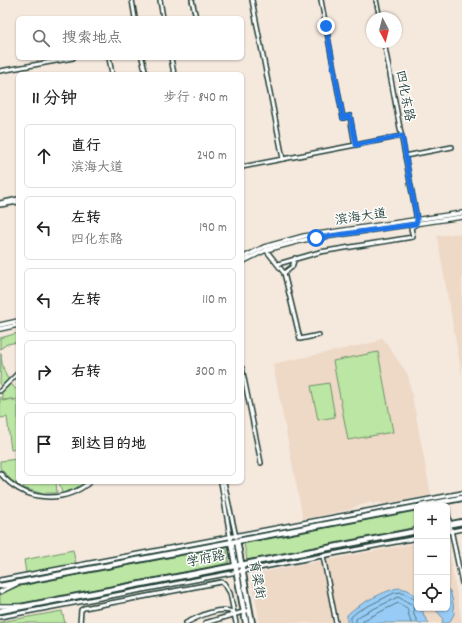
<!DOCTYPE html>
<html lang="zh">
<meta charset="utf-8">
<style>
body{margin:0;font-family:Dekko,"LXGW WenKai TC",sans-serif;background:#f2f2f2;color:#222}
.controls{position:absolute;right:12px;bottom:12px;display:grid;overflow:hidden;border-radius:6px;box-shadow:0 1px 3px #0004}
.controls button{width:36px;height:36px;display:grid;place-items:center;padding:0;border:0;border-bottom:1px solid #e0e0e0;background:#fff;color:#222;font:20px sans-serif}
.compass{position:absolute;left:366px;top:12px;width:36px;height:36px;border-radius:50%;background:#fff;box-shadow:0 1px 3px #0004;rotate:173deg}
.stop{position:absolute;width:12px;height:12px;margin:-9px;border:3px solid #1a73e8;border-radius:50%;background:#fff}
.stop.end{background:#1a73e8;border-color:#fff;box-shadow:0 1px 4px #0008}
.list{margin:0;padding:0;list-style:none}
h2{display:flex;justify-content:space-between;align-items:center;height:52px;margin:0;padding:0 16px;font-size:17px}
h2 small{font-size:13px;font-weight:400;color:#767676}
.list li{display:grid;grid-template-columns:26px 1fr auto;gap:12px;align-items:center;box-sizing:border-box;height:64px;margin:0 8px 8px;padding:0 8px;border:1px solid #e0e0e0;border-radius:6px}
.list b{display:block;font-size:15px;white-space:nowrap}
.list p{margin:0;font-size:13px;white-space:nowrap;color:#767676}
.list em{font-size:13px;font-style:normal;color:#767676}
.icon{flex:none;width:22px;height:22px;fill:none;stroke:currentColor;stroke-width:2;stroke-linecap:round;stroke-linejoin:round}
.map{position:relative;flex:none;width:462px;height:623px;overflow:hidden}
.search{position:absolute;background:#fff;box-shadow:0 1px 3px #0004;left:16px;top:16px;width:228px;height:44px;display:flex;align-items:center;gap:10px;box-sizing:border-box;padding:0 14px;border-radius:6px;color:#767676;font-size:15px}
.panel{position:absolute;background:#fff;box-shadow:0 1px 3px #0004;left:16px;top:72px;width:228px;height:412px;border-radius:6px}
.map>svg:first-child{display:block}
.built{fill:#eed8c6}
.green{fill:#bce6a3;stroke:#6e926c}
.water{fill:#98ccf6;stroke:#6893a8}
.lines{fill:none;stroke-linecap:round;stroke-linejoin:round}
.shore{stroke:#4f7682;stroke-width:1}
.minor-casing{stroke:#1f3d34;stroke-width:6}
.major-casing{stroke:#1f3d34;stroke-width:6}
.highway-casing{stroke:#1f3d34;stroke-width:8}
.minor{stroke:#fff;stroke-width:3}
.major{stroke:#fff;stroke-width:3.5}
.highway{stroke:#fff;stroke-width:4.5}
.route{stroke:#1a73e8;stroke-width:5}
.labels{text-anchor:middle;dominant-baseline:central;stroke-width:3;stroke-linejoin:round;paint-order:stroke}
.street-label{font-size:13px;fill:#1f3d34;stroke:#fff}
</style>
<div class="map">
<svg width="462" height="623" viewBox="0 0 462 623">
<rect width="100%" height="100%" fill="#f5e8dd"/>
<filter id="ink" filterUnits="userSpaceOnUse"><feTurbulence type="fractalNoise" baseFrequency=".025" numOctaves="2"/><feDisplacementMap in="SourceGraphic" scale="8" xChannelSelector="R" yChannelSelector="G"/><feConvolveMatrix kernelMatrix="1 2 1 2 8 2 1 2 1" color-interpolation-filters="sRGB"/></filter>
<g filter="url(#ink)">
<g class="built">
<path d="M462,233V375L437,236Z"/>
<path d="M382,337L408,375L431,495L382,504L379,502L372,504L371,502L354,507L352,509L303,519L273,364L376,342Z"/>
<path d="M447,540L462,623H260L251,577L253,574L417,543V608H447Z"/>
</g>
<g class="green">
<path d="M18,333V342L7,344L0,349V338Z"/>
<path d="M378,352L393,432L348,440L333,361Z"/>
<path d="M1,353C1,367 7,382 18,391V400L12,399L3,400L0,384Z"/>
<path d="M329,383L335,417L318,420L311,386Z"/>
<path d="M0,397L3,401L11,399L18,403V449L11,450L7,417L0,418Z"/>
<path d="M18,459V482H22L20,486L11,480L0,468V461Z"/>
<path d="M26,482H56L57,493H40L23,488Z"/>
<path d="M59,482H86L75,489L62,493Z"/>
<path d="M417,510V527L247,560L244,543Z"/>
<path d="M224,547L227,549L229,561L227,564L23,603L0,604V593L20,586Z"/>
<path d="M73,550L76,564L26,573L24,560Z"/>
<path d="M62,611L65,623H0V622Z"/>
</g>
<g class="water">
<path d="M400,588L408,590L417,597V608H422L424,616L429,623H347V615C355,606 389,588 400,588Z"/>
<path d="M447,589L450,591L453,602L454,614L449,623H442L443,618L434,608H447Z"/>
</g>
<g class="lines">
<g class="shore">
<path d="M351,623V617L358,611L394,593L400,592L417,600"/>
<path d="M356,623V619L361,615L398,597L413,605L414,615L418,623"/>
<path d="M362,623L364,620L398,603L407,608L411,623"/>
</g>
<defs>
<g id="minor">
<path d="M132,0L135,18"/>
<path d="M160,0L163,18"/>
<path d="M192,0L196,18"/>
<path d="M252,0L283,159L402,136"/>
<path d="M321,0L343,118L350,116L355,145"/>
<path d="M376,0L380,18"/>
<path d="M109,58L112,74"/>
<path d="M142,58L146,74"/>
<path d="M171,58L174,74"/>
<path d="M0,71L73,58"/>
<path d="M405,156L452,147"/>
<path d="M242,167L283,159"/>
<path d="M0,203L18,199"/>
<path d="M0,205L18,202"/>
<path d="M266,250L284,273L300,339L319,335"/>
<path d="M278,264L320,252L413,237L411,228L416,224V214L384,42"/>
<path d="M284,273L292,267L295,258"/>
<path d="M242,368L261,463"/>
<path d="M0,391L18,373"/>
<path d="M0,473C23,501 62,505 90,482"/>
<path d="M221,482L231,542"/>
<path d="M224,482L236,537"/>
<path d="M447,510L462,583"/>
<path d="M447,532L462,529"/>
<path d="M323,556L336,623"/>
<path d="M0,580L462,493"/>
<path d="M0,617L417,538"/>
<path d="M80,623L81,610L84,608L221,582L224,583L230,593L236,623"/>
<path d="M186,623C198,617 221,605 234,613"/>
<path d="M205,623L250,610"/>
</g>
<g id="major">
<path d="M242,258L264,247L304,236L462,213"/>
<path d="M242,262L266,250L304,240L462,217"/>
<path d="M0,325L18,321"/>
<path d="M0,329L18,325"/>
<path d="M0,592L16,584"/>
<path d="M0,606H21"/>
</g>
<g id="highway">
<path d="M421,506L462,498"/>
<path d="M447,525L462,522"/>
<path d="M237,541L252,623"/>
<path d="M231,542L246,623"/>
<path d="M0,586L417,507"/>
<path d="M0,611L417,531"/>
</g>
</defs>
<use href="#minor" class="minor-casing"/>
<use href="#major" class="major-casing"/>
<use href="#highway" class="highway-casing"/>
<use href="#minor" class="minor"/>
<use href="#major" class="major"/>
<use href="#highway" class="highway"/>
</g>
</g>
<g class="lines" filter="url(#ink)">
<path class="route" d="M316,238L416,224L417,220L402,136L356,145L350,116L343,118L326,26"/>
</g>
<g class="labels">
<g class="street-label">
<text transform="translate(404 96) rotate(79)">四化东路</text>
<text transform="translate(361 218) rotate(-8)">滨海大道</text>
<text transform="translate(206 560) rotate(-11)">学府路</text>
<text transform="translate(256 580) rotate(79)">育梁街</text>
</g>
</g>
</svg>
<div class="controls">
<button>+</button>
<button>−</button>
<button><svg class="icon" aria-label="locate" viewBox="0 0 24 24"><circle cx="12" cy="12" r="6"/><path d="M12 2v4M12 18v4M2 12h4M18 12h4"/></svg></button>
</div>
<svg class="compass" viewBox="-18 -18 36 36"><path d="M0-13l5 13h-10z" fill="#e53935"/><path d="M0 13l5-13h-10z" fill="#767676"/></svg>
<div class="stop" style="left:316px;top:238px"></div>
<div class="stop end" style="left:326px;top:26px"></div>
<div class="search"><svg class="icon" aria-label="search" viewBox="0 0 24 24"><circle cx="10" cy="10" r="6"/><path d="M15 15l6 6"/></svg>搜索地点</div>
<section class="panel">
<h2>11 分钟<small>步行 · 840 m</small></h2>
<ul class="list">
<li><svg class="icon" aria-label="ahead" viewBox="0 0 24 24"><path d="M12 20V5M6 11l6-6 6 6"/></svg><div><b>直行</b><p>滨海大道</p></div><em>240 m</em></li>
<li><svg class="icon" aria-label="left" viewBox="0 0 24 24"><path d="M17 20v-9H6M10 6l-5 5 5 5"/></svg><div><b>左转</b><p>四化东路</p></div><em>190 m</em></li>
<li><svg class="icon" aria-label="left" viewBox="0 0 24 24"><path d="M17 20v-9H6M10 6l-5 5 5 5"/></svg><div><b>左转</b></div><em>110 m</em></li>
<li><svg class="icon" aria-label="right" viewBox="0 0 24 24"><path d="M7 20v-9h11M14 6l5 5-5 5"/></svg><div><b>右转</b></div><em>300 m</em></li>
<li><svg class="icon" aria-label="arrive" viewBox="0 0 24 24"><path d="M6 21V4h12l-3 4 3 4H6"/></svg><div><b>到达目的地</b></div></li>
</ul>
</section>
</div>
